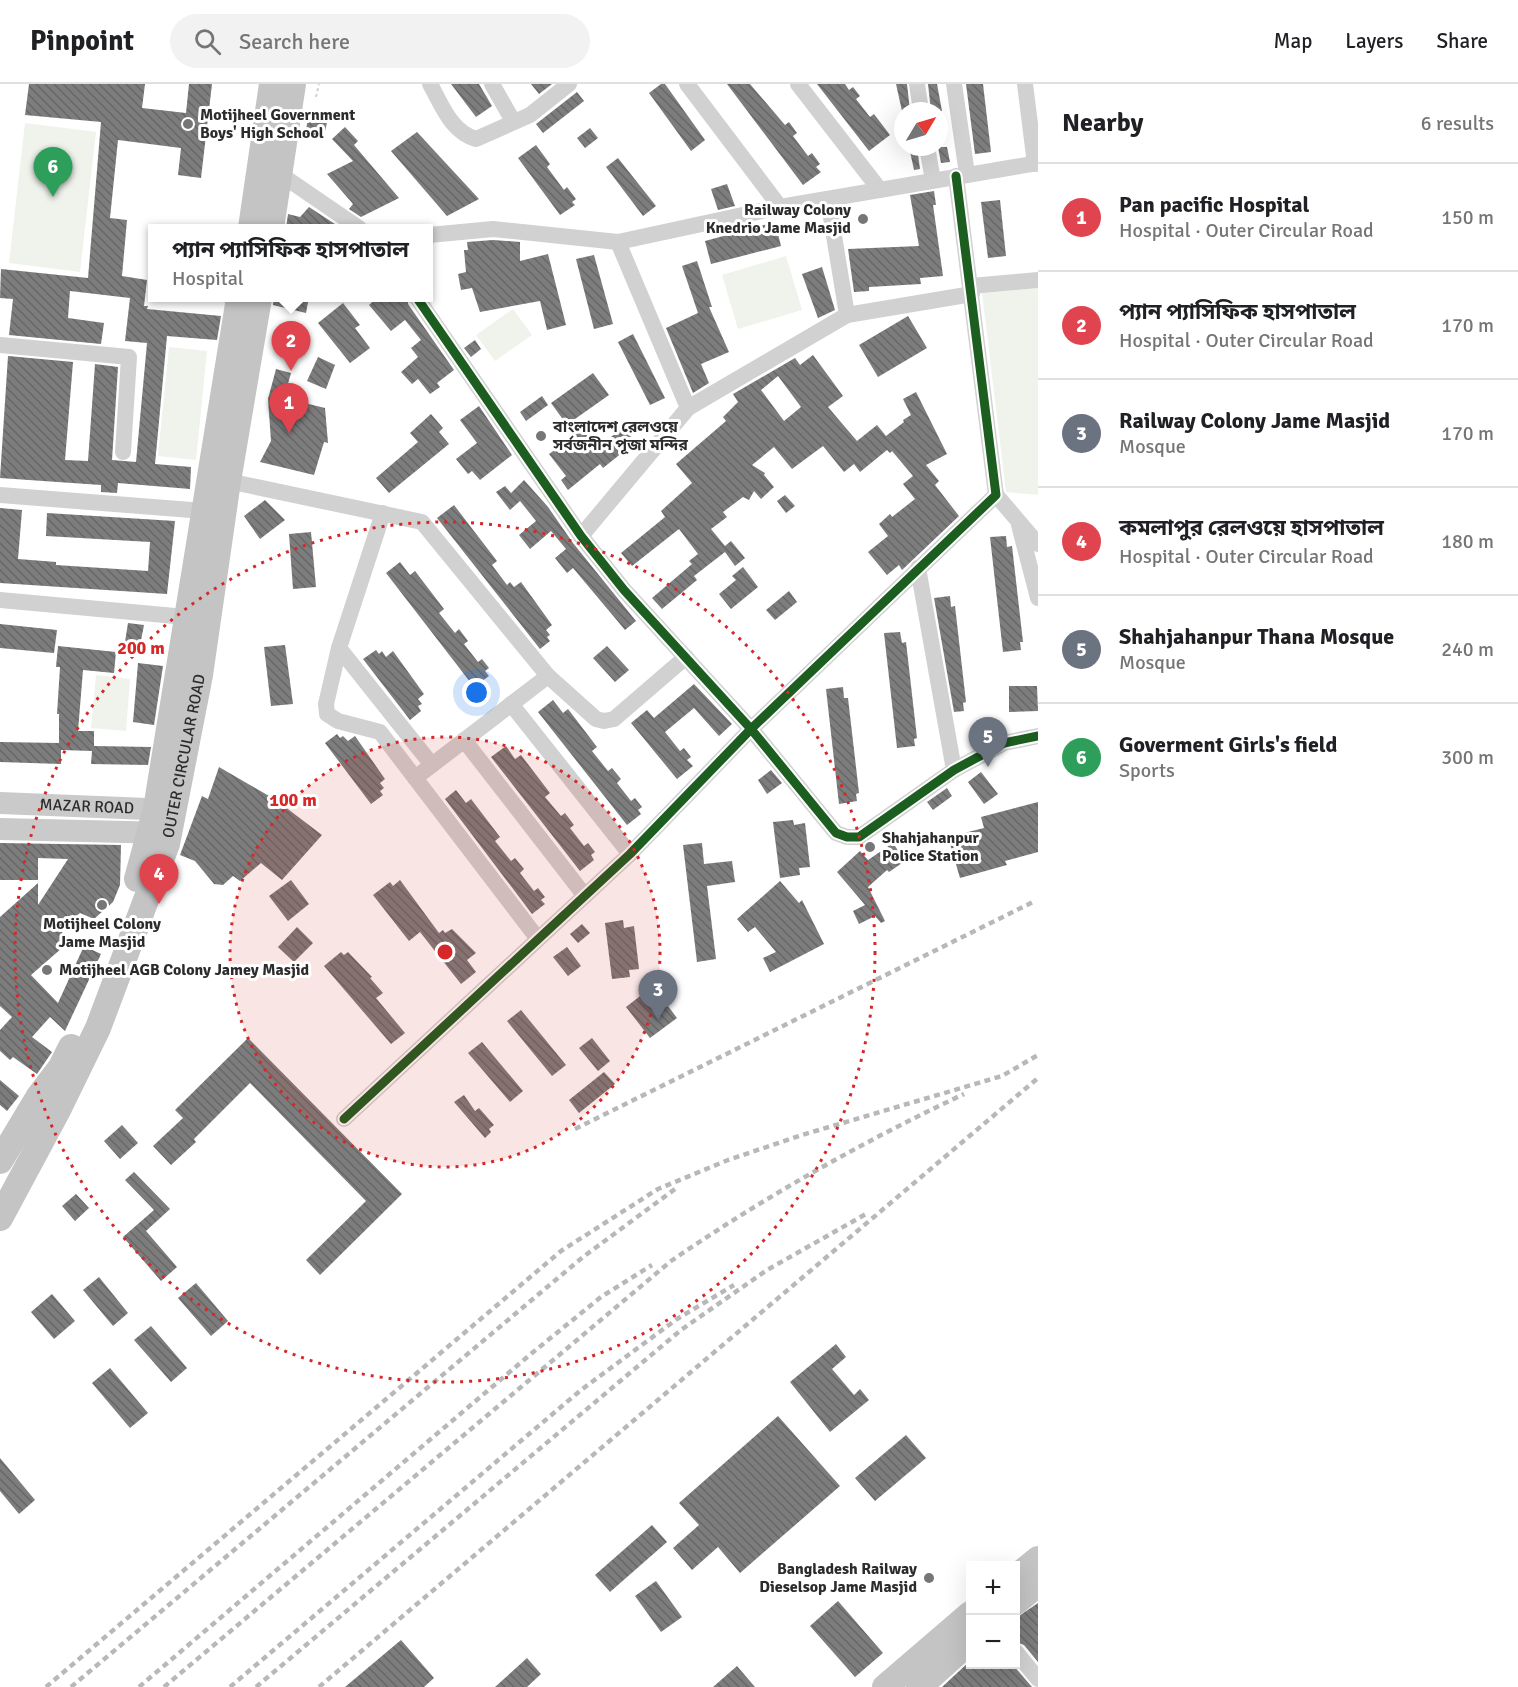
<!DOCTYPE html>
<meta charset="utf-8">
<style>
body{margin:0;font-family:Signika,"Noto Sans Bengali",sans-serif;background:#f2f2f2;color:#202124}
.controls{position:absolute;right:18px;bottom:18px;display:grid;overflow:hidden;border-radius:0px;box-shadow:0 6px 24px #0002}
.controls button{width:54px;height:54px;display:grid;place-items:center;padding:0;border:0;border-bottom:2px solid #e0e0e0;background:#fff;color:#202124;font:30px sans-serif}
.compass{position:absolute;left:894px;top:18px;width:54px;height:54px;border-radius:50%;background:#fff;box-shadow:0 6px 24px #0002;rotate:52deg}
.you{position:absolute;left:477px;top:609px;width:21px;height:21px;margin:-15px;border:4px solid #fff;border-radius:50%;background:#1a73e8;box-shadow:0 0 0 9px #1a73e833}
.badge{display:grid;place-items:center;width:39px;height:39px;border-radius:50%;background:#db2777;color:#fff;font-size:20px;font-weight:700}
.pin{position:absolute;translate:-50% -50px;filter:drop-shadow(0 2px 3px #0008)}
.pin::after{content:'';position:absolute;top:32px;width:21px;height:18px;background:inherit;clip-path:polygon(0 0,100% 0,50% 100%)}
.popup{position:absolute;left:148px;top:140px;width:285px;height:78px;box-sizing:border-box;display:grid;place-content:center;border-radius:0px;background:#fff;filter:drop-shadow(0 2px 4px #0005);font-size:20px;white-space:nowrap;color:#757577}
.popup b{font-size:22px;color:#202124}
.popup::after{content:'';position:absolute;left:50%;top:100%;margin-left:-12px;border:12px solid transparent;border-top-color:#fff}
.list{margin:0;padding:0;list-style:none}
h2{display:flex;justify-content:space-between;align-items:center;height:78px;margin:0;padding:0 24px;font-size:26px}
h2 small{font-size:20px;font-weight:400;color:#757577}
.list li{display:grid;grid-template-columns:39px 1fr auto;gap:18px;align-items:center;box-sizing:border-box;height:108px;padding:0 24px;border-top:2px solid #e0e0e0}
.list b{display:block;font-size:22px;white-space:nowrap}
.list p{margin:0;font-size:20px;white-space:nowrap;color:#757577}
.list em{font-size:20px;font-style:normal;color:#757577}
.icon{flex:none;width:33px;height:33px;fill:none;stroke:currentColor;stroke-width:2;stroke-linecap:round;stroke-linejoin:round}
.map{position:relative;flex:none;width:1038px;height:1603px;overflow:hidden}
header{display:flex;align-items:center;gap:36px;box-sizing:border-box;height:84px;padding:0 30px;background:#fff;border-bottom:2px solid #e0e0e0}
header strong{font-size:28px}
nav{display:flex;gap:33px;margin-inline-start:auto;font-size:21px}
.search{width:420px;height:54px;background:#f2f2f2;display:flex;align-items:center;gap:15px;box-sizing:border-box;padding:0 21px;border-radius:33px;color:#757577;font-size:22px}
main{display:flex}
aside{flex:1;background:#fff}
.map>svg:first-child{display:block}
.park{fill:#eff3eb}
.building{fill:url(#building-back-hatch);fill-rule:evenodd}
.lines{fill:none;stroke-linecap:round;stroke-linejoin:round}
.path{stroke:#d1d1d1;stroke-width:2;stroke-dasharray:3 3;stroke-linecap:butt}
.street{stroke:#d1d1d1;stroke-width:16}
.secondary{stroke:#cacaca;stroke-width:22}
.primary{stroke:#c4c4c4;stroke-width:26}
.rail{stroke:#b8b8b8;stroke-width:4.5;stroke-dasharray:6 4.5;stroke-linecap:butt}
.cycleway-casing{stroke:#fff;stroke-width:13}
.cycleway{stroke:#1b5e20;stroke-width:9}
.ring{fill:none;stroke:#d62828;stroke-width:3;stroke-dasharray:3 6}
.poi-dot{fill:#767676;stroke:#fff;stroke-width:2}
.labels{text-anchor:middle;dominant-baseline:central;stroke-width:6;stroke-linejoin:round;paint-order:stroke}
.poi-label{font-size:16px;font-weight:bold;fill:#2c2c2c;stroke:#fff;text-anchor:start}
.street-label{font-size:16px;fill:#2c2c2c;stroke:#fff}
.centre{fill:#d62828;stroke:#fff;stroke-width:3}
.ring-label{font-size:18px;text-anchor:middle;font-weight:bold;fill:#d62828;stroke:#fff;stroke-width:6;stroke-linejoin:round;paint-order:stroke}
</style>
<header>
<strong>Pinpoint</strong>
<div class="search"><svg class="icon" aria-label="search" viewBox="0 0 24 24"><circle cx="10" cy="10" r="6"/><path d="M15 15l6 6"/></svg>Search here</div>
<nav><a>Map</a><a>Layers</a><a>Share</a></nav>
</header>
<main>
<div class="map">
<svg width="1038" height="1603" viewBox="0 0 1038 1603">
<defs>
<pattern id="building-back-hatch" width="6" height="6" patternUnits="userSpaceOnUse" patternTransform="scale(1.5)"><rect width="6" height="6" fill="#7d7d7d"/><path d="M-1 5l2 2M0 0l6 6M5-1l2 2" fill="none" stroke="#676767"/></pattern>
</defs>
<rect width="100%" height="100%" fill="#fff"/>
<g class="park">
<path d="M25,39L96,48L80,188L9,179Z"/>
<path d="M786,172L802,226L738,245L722,191Z"/>
<path d="M1038,204V411L1006,408L982,209Z"/>
<path d="M513,225L532,251L495,277L476,251Z"/>
<path d="M169,263L207,267L196,376L158,372Z"/>
<path d="M96,591L130,595L126,647L91,644Z"/>
</g>
<g class="building">
<path d="M29,0H145L142,24L186,29L189,0H212L201,94L178,91L181,64L118,56L110,134L127,136L122,192L147,196L144,222H148L147,225L221,232L217,256L167,252L155,380L191,383L190,405L118,399L117,409L101,408V401L0,394L8,272L73,278L65,376L88,377L95,280L118,283L112,376L136,378L147,259L125,257L130,214L70,207L68,234L104,239L101,260L9,251L13,215L0,214L1,185L88,194L101,38L25,31Z"/>
<path d="M451,0H479L492,22L476,33Z"/>
<path d="M531,0H552L539,10Z"/>
<path d="M661,0H665L705,56L691,67L649,9Z"/>
<path d="M727,0H750L785,41L789,38L797,49L793,52L808,72L812,69L820,80L816,83L821,88L803,101Z"/>
<path d="M817,0H845L849,6L853,3L860,12L856,15L870,33L874,30L890,51L869,67Z"/>
<path d="M896,0H907L910,27H902Z"/>
<path d="M928,0H937L942,27H931Z"/>
<path d="M966,0H983L991,68L975,70Z"/>
<path d="M577,8L584,17L543,49L536,40Z"/>
<path d="M309,30L328,34L323,56L305,50Z"/>
<path d="M345,43L358,57L354,61L399,114L361,133L349,125L353,120L327,90L353,77L332,55Z"/>
<path d="M590,44L598,54L585,64L577,54Z"/>
<path d="M417,48L479,115L447,132L391,67Z"/>
<path d="M536,61L550,80L547,83L564,106L567,103L576,115L572,118L575,121L560,131L518,74Z"/>
<path d="M909,63H917L920,85L914,86Z"/>
<path d="M938,63H947L950,78L941,79Z"/>
<path d="M618,74L656,122L643,132L606,83Z"/>
<path d="M727,100L735,122L718,126L711,105Z"/>
<path d="M934,107L936,121H933L943,192L920,194L921,200L869,203V207L854,208L848,165L919,162L910,111Z"/>
<path d="M1000,116L1006,172L988,174L981,118Z"/>
<path d="M309,123L341,144H286L288,130L300,133Z"/>
<path d="M775,138L781,162L711,180L705,157Z"/>
<path d="M493,156L520,158V177L548,170L566,241L547,246L540,217L480,228L472,204L461,206L458,190L466,188L464,166H468L467,158Z"/>
<path d="M594,171L613,240L594,245L576,175Z"/>
<path d="M697,177L712,223H709L729,268L701,280L709,299L693,309L666,244L698,229L682,182Z"/>
<path d="M822,183L835,226L818,234L802,190Z"/>
<path d="M274,213H309L306,229L273,221Z"/>
<path d="M378,213H407L408,220L454,286L437,299L440,303L430,310L418,295L412,300L401,288L418,273L411,264L421,256L405,236L391,247L369,221Z"/>
<path d="M343,219L360,241L355,244L370,264L350,279L318,239Z"/>
<path d="M908,232L927,264L878,293L859,261Z"/>
<path d="M633,250L665,314L650,321L618,258Z"/>
<path d="M475,256L481,265L471,273L464,264Z"/>
<path d="M813,271L843,312L828,323L857,357L877,341L886,352L904,338L903,336L911,331L903,315L916,308L947,370L926,381L939,397L935,401L959,432L902,486L899,481L887,491L868,468L888,452L879,440L890,430L892,433L915,415L903,400L913,392L892,367L890,369L887,366L860,388L854,380L844,388L823,362L792,385L774,363L752,381L765,389L764,391L774,403L761,415L754,407L749,416L743,413L723,428L727,433L711,445L725,462L731,457L745,474L735,482L725,468L694,492L697,496L662,525L652,514L692,480L689,477L698,470L679,445L632,482L621,469L665,433L661,427L692,399L676,380L726,337L723,333L738,318L733,310L795,274L800,281ZM778,292L801,323L784,337L761,306Z"/>
<path d="M318,273L335,281L326,305L307,297Z"/>
<path d="M276,285L291,289L284,314L325,324L328,359L324,358L314,391L260,378L271,357L268,315Z"/>
<path d="M593,289L609,311L575,335L598,364L623,343L631,353L619,362L623,368L603,384L600,380L568,406L561,396L566,392L549,370L575,352L551,319Z"/>
<path d="M542,312L548,321L526,337L520,328Z"/>
<path d="M479,322L512,371L480,396L472,387L468,390L456,375L477,359L460,336Z"/>
<path d="M431,330L443,344L439,348L449,360L389,409L376,394L418,358L410,349Z"/>
<path d="M524,396L548,423L573,459L636,537L625,546L573,484L567,489L555,474L566,465L551,447L530,465L519,451L536,437L520,417L510,426L496,408L505,402L511,409Z"/>
<path d="M785,411L795,422L786,429L777,417Z"/>
<path d="M265,416L285,436L260,455L244,432Z"/>
<path d="M454,421L497,477L492,481L507,501L510,498L514,503L521,498L552,541L546,546L550,551L547,553L550,557L540,565L437,434Z"/>
<path d="M0,424L22,426L18,475L56,478V481L148,487L150,458L46,452L47,429L175,437L167,510L0,499Z"/>
<path d="M311,448L316,503L293,505L289,450Z"/>
<path d="M1006,452L1007,463L1012,462L1023,558H1020L1021,566L1003,568L990,453Z"/>
<path d="M400,478L410,491L415,487L444,525L439,529L455,549L459,545L468,557L464,560L478,578L482,575L489,584L485,587L489,592L474,603L386,489Z"/>
<path d="M743,483L758,503L731,525L719,510L736,496L732,492Z"/>
<path d="M789,507L797,518L775,536L766,526Z"/>
<path d="M950,512L951,523L955,522L966,618L963,619L964,627L954,628L934,514Z"/>
<path d="M128,539L144,541L139,567L124,564Z"/>
<path d="M0,540L57,546L54,569L0,564Z"/>
<path d="M900,548L902,559L906,558L917,654L914,655L915,662L897,664L884,549Z"/>
<path d="M285,561L293,620L271,622L264,563Z"/>
<path d="M58,562L116,568L114,589L83,586L78,647H94V662L151,663L148,681L91,680L92,667L61,666V680L0,678V658L59,659V630H57L60,583H56Z"/>
<path d="M607,562L629,586L615,598L593,574Z"/>
<path d="M376,566L379,570L382,567L386,573L393,567L424,610L418,615L422,620L418,622L421,627L410,636L363,575Z"/>
<path d="M138,579L163,582L154,641L133,638Z"/>
<path d="M694,600L732,640L719,652L694,624L665,648L680,667L684,664L691,673L687,676L693,682L677,695L631,639L647,626L654,634Z"/>
<path d="M1009,602H1037L1038,627L1009,628Z"/>
<path d="M843,603L844,614H848L859,709L856,710L857,717L839,720L826,605Z"/>
<path d="M553,616L563,629L568,625L597,663L592,667L608,687L612,684L621,695L617,699L631,717L635,714L642,723L638,726L641,730L627,741L538,628Z"/>
<path d="M337,650L340,654L343,652L348,657L355,652L385,695L380,699L384,704L380,707L383,711L371,720L325,659Z"/>
<path d="M506,662L515,675L521,671L550,709L545,713L561,732L565,729L574,741L570,744L584,762L588,759L595,768L591,771L594,776L580,787L491,673Z"/>
<path d="M219,683L276,716L322,751L282,796L261,779L240,797L233,792L223,801L214,800L195,777L180,771L202,712L208,715Z"/>
<path d="M771,686L782,699L767,710L758,696Z"/>
<path d="M981,688L998,710L984,720L968,698Z"/>
<path d="M947,704L952,712L933,726L927,718Z"/>
<path d="M456,706L466,719L471,715L500,753L495,757L511,777L515,774L524,785L520,789L534,807L538,804L545,813L541,816L545,820L532,830L445,715Z"/>
<path d="M1038,718V768L1005,777L1007,781L960,794L948,753L984,744L981,733Z"/>
<path d="M793,736L794,741L805,739L810,783L799,784L800,791L780,794L773,738Z"/>
<path d="M0,759L121,761L120,801L113,818L94,835L80,829L60,846L70,857L31,891L58,919L84,862L101,870L65,947L50,933L32,953L52,968L37,990L13,973L10,976L0,967V946L12,933L0,922V833L38,799V821L68,775L38,774V796H0Z"/>
<path d="M702,759L704,780L732,777L735,798L707,802L716,875L697,878L683,761Z"/>
<path d="M893,759L905,777L889,788L887,786L868,803L885,837L881,839L875,832L859,840L853,827L865,821L837,788L860,767L868,776Z"/>
<path d="M291,796L309,820L288,837L269,812Z"/>
<path d="M400,796L439,849L443,846L445,849L452,845L476,869L467,876L476,888L461,900L420,848L409,857L373,811L390,798L393,802Z"/>
<path d="M780,797L799,819L802,816L824,860L770,888L763,874L776,868L755,843L748,848L737,835Z"/>
<path d="M623,836L624,844L634,842L639,885L629,886L630,893L612,895L605,839Z"/>
<path d="M582,840L590,849L578,859L570,850Z"/>
<path d="M297,843L313,859L294,878L278,863Z"/>
<path d="M567,863L581,882L568,892L553,873Z"/>
<path d="M341,868L344,871L348,868L372,893L370,894L383,909L376,914L405,949L391,960L324,882Z"/>
<path d="M653,902L677,934L650,954L626,923Z"/>
<path d="M521,926L566,981L552,992L507,937Z"/>
<path d="M248,954L402,1110L320,1191L306,1176L366,1117L250,999L194,1055L196,1058L171,1081L153,1062L183,1034L175,1026Z"/>
<path d="M592,954L610,977L598,987L579,964Z"/>
<path d="M482,958L523,1007L510,1018L468,969Z"/>
<path d="M604,988L615,1000L579,1029L569,1016Z"/>
<path d="M0,996L19,1012L7,1027L0,1021Z"/>
<path d="M464,1011L475,1027L479,1024L494,1041L489,1045L491,1048L485,1054L454,1018Z"/>
<path d="M122,1041L138,1059L120,1075L104,1057Z"/>
<path d="M134,1088L170,1125L146,1147L177,1183L161,1197L123,1153L154,1126L125,1096Z"/>
<path d="M76,1110L89,1124L75,1137L62,1122Z"/>
<path d="M99,1193L128,1229L113,1242L83,1206Z"/>
<path d="M196,1199L228,1237L211,1252L178,1214Z"/>
<path d="M52,1210L75,1237L54,1255L31,1228Z"/>
<path d="M151,1242L187,1284L171,1298L134,1256Z"/>
<path d="M836,1260L846,1273L832,1285L854,1311L860,1305L869,1316L830,1348L790,1298Z"/>
<path d="M110,1284L148,1329L130,1344L92,1299Z"/>
<path d="M778,1332L840,1402L740,1489L718,1463L692,1486L673,1464L699,1441L679,1419Z"/>
<path d="M906,1351L926,1374L875,1417L855,1394Z"/>
<path d="M0,1374L35,1416L19,1430L0,1407Z"/>
<path d="M652,1441L667,1458L610,1508L595,1491Z"/>
<path d="M656,1497L682,1533L661,1548L635,1512Z"/>
<path d="M838,1517L883,1569L855,1593L810,1542Z"/>
<path d="M1038,1519V1578L1024,1561L1016,1558V1534Z"/>
<path d="M401,1556L434,1594L424,1603H345Z"/>
<path d="M527,1574L541,1590L527,1603H495Z"/>
<path d="M970,1577V1581H1013L1032,1603H942Z"/>
<path d="M737,1582L755,1603H713Z"/>
</g>
<g class="lines">
<path class="path" d="M316,13L319,0"/>
<g class="street">
<path d="M430,0C442,21 451,48 476,55L530,31L569,0"/>
<path d="M492,0L513,37"/>
<path d="M687,0L780,123"/>
<path d="M798,0L880,106"/>
<path d="M917,0L921,27"/>
<path d="M954,0L967,90"/>
<path d="M1025,0L1035,80"/>
<path d="M927,63L933,96"/>
<path d="M272,90H280L359,144"/>
<path d="M828,115L847,231L972,210"/>
<path d="M429,151L493,145L618,158L780,123L1038,79"/>
<path d="M618,158L688,324"/>
<path d="M971,202L1038,196"/>
<path d="M417,214L581,452L624,506L751,645L836,749L847,753H859L954,686L1004,659L1038,652"/>
<path d="M0,261L129,273L123,368"/>
<path d="M228,397L422,438L548,592L415,694"/>
<path d="M0,411L204,427"/>
<path d="M996,411L1038,460"/>
<path d="M383,429L339,564L326,620L327,630L338,637L380,648L538,855"/>
<path d="M1019,441L1038,514"/>
<path d="M581,452L688,324L847,231"/>
<path d="M918,484L954,686"/>
<path d="M0,516L186,533"/>
<path d="M339,564L432,681"/>
<path d="M548,592L596,635L604,637L614,635L686,573"/>
<path d="M511,620L630,770"/>
<path d="M464,656L585,812"/>
<path d="M344,1035L630,770L751,645L996,411L956,92"/>
<path d="M1016,1568L1038,1595"/>
</g>
<g class="secondary">
<path id="s1" d="M0,719L172,726"/>
<path d="M0,745L168,749"/>
</g>
<g class="primary">
<path d="M251,144L272,0"/>
<path d="M271,144L293,0"/>
<path d="M137,795L156,725L239,214"/>
<path d="M0,1077L39,1012L61,983L71,963"/>
<path id="s2" d="M0,1134L58,1026L98,944L167,760L200,591L228,397L259,214"/>
<path d="M1016,1493L1038,1475"/>
<path d="M1016,1518L1038,1500"/>
<path d="M885,1603L970,1530"/>
<path d="M919,1603L970,1557"/>
</g>
<g class="rail">
<path d="M575,1045L1035,817"/>
<path d="M46,1603L561,1167L658,1105L728,1076L802,1051L1002,992L1038,971"/>
<path d="M71,1603L583,1173L675,1105"/>
<path d="M139,1603L532,1269L601,1213L652,1181"/>
<path d="M164,1603L671,1177C763,1114 862,1058 964,1010"/>
<path d="M230,1603L581,1306L677,1235L734,1201"/>
<path d="M256,1603L681,1246L767,1186L866,1130"/>
<path d="M319,1603L1038,994"/>
</g>
<defs>
<g id="cycleway">
<path d="M417,214L581,452L624,506L751,645L836,749L847,753H859L954,686L1004,659L1038,652"/>
<path d="M344,1035L630,770L751,645L996,411L956,92"/>
</g>
</defs>
<use href="#cycleway" class="cycleway-casing"/>
<use href="#cycleway" class="cycleway"/>
</g>
<circle cx="445" cy="868" r="215" fill="#d62828" fill-opacity=".12"/>
<g class="ring">
<circle cx="445" cy="868" r="215"/>
<circle cx="445" cy="868" r="430"/>
</g>
<g class="poi-dot">
<circle cx="188" cy="40" r="6"/>
<circle cx="863" cy="135" r="6"/>
<circle cx="541" cy="352" r="6"/>
<circle cx="870" cy="763" r="6"/>
<circle cx="102" cy="821" r="6"/>
<circle cx="47" cy="886" r="6"/>
<circle cx="929" cy="1494" r="6"/>
</g>
<g class="labels">
<g class="poi-label">
<text x="200" y="31">Motijheel Government<tspan x="200" dy="18">Boys' High School</tspan></text>
<text x="851" y="126" text-anchor="end">Railway Colony<tspan x="851" dy="18">Knedrio Jame Masjid</tspan></text>
<text x="553" y="343">বাংলাদেশ রেলওয়ে<tspan x="553" dy="18">সর্বজনীন পূজা মন্দির</tspan></text>
<text x="882" y="754">Shahjahanpur<tspan x="882" dy="18">Police Station</tspan></text>
<text x="102" y="840" text-anchor="middle">Motijheel Colony<tspan x="102" dy="18">Jame Masjid</tspan></text>
<text x="59" y="886">Motijheel AGB Colony Jamey Masjid</text>
<text x="917" y="1485" text-anchor="end">Bangladesh Railway<tspan x="917" dy="18">Dieselsop Jame Masjid</tspan></text>
</g>
<g class="street-label">
<text stroke="none"><textPath href="#s2" startOffset="500">OUTER CIRCULAR ROAD</textPath></text>
<text stroke="none"><textPath href="#s1" startOffset="87">MAZAR ROAD</textPath></text>
</g>
</g>
<circle cx="445" cy="868" r="9" class="centre"/>
<g class="ring-label">
<text x="141" y="570">200 m</text>
<text x="293" y="722">100 m</text>
</g>
</svg>
<div class="controls">
<button>+</button>
<button>−</button>
</div>
<svg class="compass" viewBox="-18 -18 36 36"><path d="M0-13l5 13h-10z" fill="#e53935"/><path d="M0 13l5-13h-10z" fill="#757577"/></svg>
<div class="you"></div>
<div class="pin badge" style="left:289px;top:349px;background:#e0444e">1</div>
<div class="pin badge" style="left:291px;top:287px;background:#e0444e">2</div>
<div class="popup"><b>প্যান প্যাসিফিক হাসপাতাল</b>Hospital</div>
<div class="pin badge" style="left:658px;top:936px;background:#6b7280">3</div>
<div class="pin badge" style="left:159px;top:820px;background:#e0444e">4</div>
<div class="pin badge" style="left:988px;top:683px;background:#6b7280">5</div>
<div class="pin badge" style="left:53px;top:113px;background:#2e9e5b">6</div>
</div>
<aside>
<h2>Nearby<small>6 results</small></h2>
<ul class="list">
<li><span class="badge" style="background:#e0444e">1</span><div><b>Pan pacific Hospital</b><p>Hospital · Outer Circular Road</p></div><em>150 m</em></li>
<li><span class="badge" style="background:#e0444e">2</span><div><b>প্যান প্যাসিফিক হাসপাতাল</b><p>Hospital · Outer Circular Road</p></div><em>170 m</em></li>
<li><span class="badge" style="background:#6b7280">3</span><div><b>Railway Colony Jame Masjid</b><p>Mosque</p></div><em>170 m</em></li>
<li><span class="badge" style="background:#e0444e">4</span><div><b>কমলাপুর রেলওয়ে হাসপাতাল</b><p>Hospital · Outer Circular Road</p></div><em>180 m</em></li>
<li><span class="badge" style="background:#6b7280">5</span><div><b>Shahjahanpur Thana Mosque</b><p>Mosque</p></div><em>240 m</em></li>
<li><span class="badge" style="background:#2e9e5b">6</span><div><b>Goverment Girls's field</b><p>Sports</p></div><em>300 m</em></li>
</ul>
</aside>
</main>
